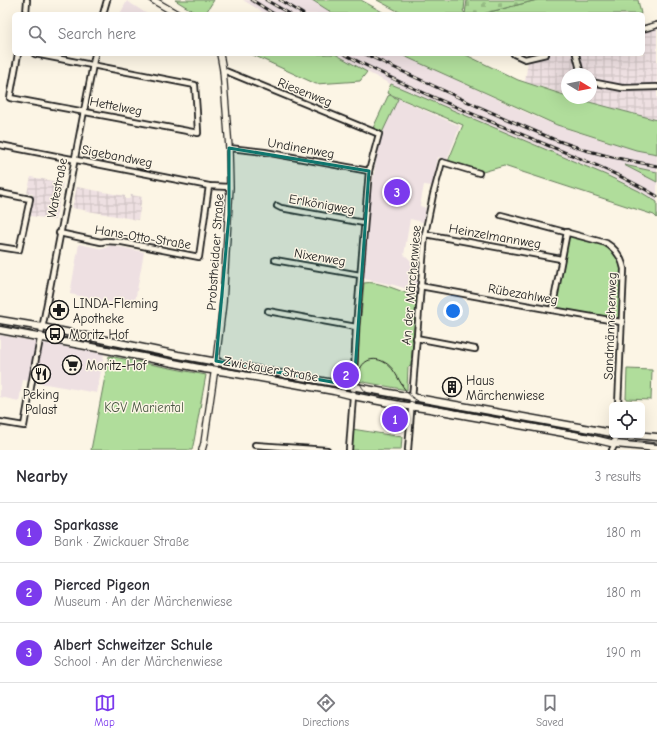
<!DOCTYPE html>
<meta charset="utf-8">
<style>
body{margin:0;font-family:"Comic Neue",sans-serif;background:#f7f7f7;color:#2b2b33}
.controls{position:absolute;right:12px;bottom:12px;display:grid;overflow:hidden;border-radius:6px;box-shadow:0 4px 16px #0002}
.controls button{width:36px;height:36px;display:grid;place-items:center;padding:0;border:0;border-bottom:1px solid #e1e1e2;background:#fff;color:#2b2b33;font:20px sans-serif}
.compass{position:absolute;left:561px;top:68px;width:36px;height:36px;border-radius:50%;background:#fff;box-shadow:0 4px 16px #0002;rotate:100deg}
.you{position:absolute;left:453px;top:311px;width:14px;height:14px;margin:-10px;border:3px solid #fff;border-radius:50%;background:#1a73e8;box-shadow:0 0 0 6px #1a73e833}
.badge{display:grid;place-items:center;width:26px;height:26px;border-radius:50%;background:#7c3aed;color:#fff;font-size:13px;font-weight:700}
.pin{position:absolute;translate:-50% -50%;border:2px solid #fff;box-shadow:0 1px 4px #0006}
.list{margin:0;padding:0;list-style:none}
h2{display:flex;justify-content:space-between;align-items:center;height:52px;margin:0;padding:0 16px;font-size:17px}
h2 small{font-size:13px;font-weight:400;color:#7c7c81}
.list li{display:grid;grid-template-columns:26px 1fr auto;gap:12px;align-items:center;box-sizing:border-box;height:60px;padding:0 16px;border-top:1px solid #e1e1e2}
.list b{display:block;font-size:15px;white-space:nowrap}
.list p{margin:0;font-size:13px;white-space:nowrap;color:#7c7c81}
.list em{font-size:13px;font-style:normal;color:#7c7c81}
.icon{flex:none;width:22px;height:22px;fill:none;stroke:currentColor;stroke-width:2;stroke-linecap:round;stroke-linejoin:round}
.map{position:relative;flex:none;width:657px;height:450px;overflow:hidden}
.search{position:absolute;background:#fff;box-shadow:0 4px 16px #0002;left:12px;right:12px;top:12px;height:44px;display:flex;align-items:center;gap:10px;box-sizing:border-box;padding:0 14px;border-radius:6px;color:#7c7c81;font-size:15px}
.sheet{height:232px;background:#fff}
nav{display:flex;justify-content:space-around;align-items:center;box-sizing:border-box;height:56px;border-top:1px solid #e1e1e2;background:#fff;font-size:11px;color:#7c7c81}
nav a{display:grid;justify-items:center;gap:2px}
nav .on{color:#7c3aed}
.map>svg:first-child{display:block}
.built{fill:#eee0e2}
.industrial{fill:url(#industrial-grid)}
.green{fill:#b0dd9b;stroke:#667c5c}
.cemetery{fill:url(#cemetery-stones);stroke:#667c5c}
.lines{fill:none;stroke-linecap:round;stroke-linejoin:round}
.minor-casing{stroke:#1c1c1c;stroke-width:8}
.tertiary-casing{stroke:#1c1c1c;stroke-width:8}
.secondary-casing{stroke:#1c1c1c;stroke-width:9}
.minor{stroke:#fcf5e5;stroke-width:4.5}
.tertiary{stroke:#fcf5e5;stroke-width:5.5}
.secondary{stroke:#fcf5e5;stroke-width:6}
.tram{stroke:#1c1c1c;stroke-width:1}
.rail-casing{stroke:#1c1c1c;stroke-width:3}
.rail{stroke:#fcf5e5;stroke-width:1.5;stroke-dasharray:4.5;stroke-linecap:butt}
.marked{fill:#0f766e;fill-opacity:0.2;stroke:#0f766e;stroke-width:3;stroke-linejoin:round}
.labels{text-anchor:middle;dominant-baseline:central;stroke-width:3;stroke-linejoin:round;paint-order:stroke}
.street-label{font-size:13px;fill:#1c1c1c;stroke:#fcf5e5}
.poi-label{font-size:13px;fill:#1c1c1c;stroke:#fcf5e5;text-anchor:start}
.park-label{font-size:13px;fill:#485642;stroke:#fcf5e5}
</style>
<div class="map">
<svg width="657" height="450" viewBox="0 0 657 450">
<defs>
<pattern id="industrial-grid" width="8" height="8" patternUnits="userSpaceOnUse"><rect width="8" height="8" fill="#eee0e2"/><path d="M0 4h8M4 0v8" fill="none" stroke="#ccc0c1"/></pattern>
<pattern id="cemetery-stones" width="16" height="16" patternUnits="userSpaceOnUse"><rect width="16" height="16" fill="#b0dd9b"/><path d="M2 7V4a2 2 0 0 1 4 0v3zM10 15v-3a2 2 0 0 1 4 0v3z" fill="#97bd85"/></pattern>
</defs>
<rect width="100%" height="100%" fill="#fcf5e5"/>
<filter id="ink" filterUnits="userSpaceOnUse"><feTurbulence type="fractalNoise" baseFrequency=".025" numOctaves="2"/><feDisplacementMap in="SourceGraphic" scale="8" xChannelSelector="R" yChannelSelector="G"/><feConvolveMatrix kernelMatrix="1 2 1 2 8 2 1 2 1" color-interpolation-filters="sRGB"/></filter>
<g filter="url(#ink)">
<g class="built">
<path d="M243,0H312L334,14H266Z"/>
<path d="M127,1L147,14H120Z"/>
<path d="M335,54H403L404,56L538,118L573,131L636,150L657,154V172L626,166L657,182V202L639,191L606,175L400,89L367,72Z"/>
<path d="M390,95L460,126L447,160L438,157L432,186L424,185L420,206L426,208L423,222L410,219L404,255L406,256L410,260L418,270L416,294L404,288L394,285L364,279V260L370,197L377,155L382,133L374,130L373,128L388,96Z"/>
<path d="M79,244L103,249L111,245L144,252L134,307L70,294Z"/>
<path d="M0,335L104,354L97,393L23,380L19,401L0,397Z"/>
</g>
<g class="industrial">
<path d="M643,21L646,30L657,28V120L576,98H591V74H567V95L525,82L528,61L535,59L534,54H643Z"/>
<path d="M31,177L63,183L55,220L31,216L33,194L27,193Z"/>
<path d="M77,187L125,196V199H129L131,195L142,197L138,220L72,208Z"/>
</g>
<g class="green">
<path d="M175,0H214L205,14H196V13Z"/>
<path d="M312,0H361L386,14H334Z"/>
<path d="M377,0H465L464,10H463L465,14H403Z"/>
<path d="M537,0H638L641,14H482Z"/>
<path d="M251,54H335L367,72L360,81L316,84Z"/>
<path d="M403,54H464L518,80L567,96V98H574L657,120V154L636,150L557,125L404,56Z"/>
<path d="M391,84L606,175L639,191L657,202V218L654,215L504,166L479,173L447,164L463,125L387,93Z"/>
<path d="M390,95L398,99L382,133L374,130L373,128L388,96Z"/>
<path d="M624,165L657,172V182Z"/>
<path d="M567,232L606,243L622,261L621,322L552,310Z"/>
<path d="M364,283C377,280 403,292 415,297L416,302L411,366L408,367L407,390L358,381L357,378L360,328Z"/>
<path d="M109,356L206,375L194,441L192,450H91Z"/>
<path d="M627,369L652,370L651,400L626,399Z"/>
<path d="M352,429L402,437L401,450H351Z"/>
</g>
<path class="cemetery" d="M467,0H537L482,14H465Z"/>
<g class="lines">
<defs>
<g id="minor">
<path d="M26,14L27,0"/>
<path d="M103,14L107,0"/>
<path d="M643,29L657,25"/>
<path d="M18,54L10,98L198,133L197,113L195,85L35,54"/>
<path d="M514,54L525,59L546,54"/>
<path d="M576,54L581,74"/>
<path d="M223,70L379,134L369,171L367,194L356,327L353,396L349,450"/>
<path d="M591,82L622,88L657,87"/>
<path d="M0,145L209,186L230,187"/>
<path d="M229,148L265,152L369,171"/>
<path d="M0,193L30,199L19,250L0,247"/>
<path d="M277,206L281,208L364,223"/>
<path d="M501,215L606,243C616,249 622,259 624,269L618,405"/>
<path d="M59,233L101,242L106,241L122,242L199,257L206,207L209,186"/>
<path d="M425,234L561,259"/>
<path d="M275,260L360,275"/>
<path d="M420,286L552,310L621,322"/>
<path d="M552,310L567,232"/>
<path d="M268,311L356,327"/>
<path d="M416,338L475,349"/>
<path d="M37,355L95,54"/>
<path d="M0,422L24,426L36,358"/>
<path d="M255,445L327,450"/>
<path d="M408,450L425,234L433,195L442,162L479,173"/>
<path d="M612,450L615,444L616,435"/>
</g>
<g id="tertiary">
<path d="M153,0L177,14"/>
<path d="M202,450L204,443L216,361L223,303L230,187L229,148L223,70L220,54"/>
</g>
<g id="secondary">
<path d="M0,320L42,327L178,355L612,433"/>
<path d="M0,330L102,349L204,369L226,372L334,391L358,397L400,405L430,409L586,437L615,444L657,448"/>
<path d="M635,435L657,437"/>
</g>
</defs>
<use href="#minor" class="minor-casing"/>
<use href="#tertiary" class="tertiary-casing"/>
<use href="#secondary" class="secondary-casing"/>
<use href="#minor" class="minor"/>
<use href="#tertiary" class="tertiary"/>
<use href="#secondary" class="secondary"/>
<g class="tram">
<path d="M0,325L209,365L605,437L657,443"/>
<path d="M370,395C349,382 360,352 382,361C399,367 399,393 418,401"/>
</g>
<defs>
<g id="rail">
<path d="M252,0L274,14"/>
<path d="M266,0L290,14"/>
<path d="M280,0L303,14"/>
<path d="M344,54C409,89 478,116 547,145C584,160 622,175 657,196"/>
<path d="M365,54L479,107L553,139L585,150L612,157L657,166"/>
</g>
</defs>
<use href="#rail" class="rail-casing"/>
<use href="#rail" class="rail"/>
</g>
</g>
<path class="marked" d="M229,148L369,171L354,386L216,361L229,215Z"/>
<defs>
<symbol id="pharmacy-ring" viewBox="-11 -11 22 22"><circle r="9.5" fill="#fcf5e5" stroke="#1c1c1c" stroke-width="1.5"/><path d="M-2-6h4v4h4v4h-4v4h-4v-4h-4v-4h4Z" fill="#1c1c1c"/></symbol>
<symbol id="bus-ring" viewBox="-11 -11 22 22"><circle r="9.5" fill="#fcf5e5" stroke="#1c1c1c" stroke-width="1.5"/><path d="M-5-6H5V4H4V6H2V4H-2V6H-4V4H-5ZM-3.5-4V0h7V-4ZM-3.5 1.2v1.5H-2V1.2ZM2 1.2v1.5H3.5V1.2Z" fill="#1c1c1c"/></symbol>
<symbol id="supermarket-ring" viewBox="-11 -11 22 22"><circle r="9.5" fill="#fcf5e5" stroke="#1c1c1c" stroke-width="1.5"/><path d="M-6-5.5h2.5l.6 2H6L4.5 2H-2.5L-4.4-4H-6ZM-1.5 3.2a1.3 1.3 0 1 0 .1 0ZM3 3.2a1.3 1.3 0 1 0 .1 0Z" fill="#1c1c1c"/></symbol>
<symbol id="restaurant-ring" viewBox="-11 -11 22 22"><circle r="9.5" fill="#fcf5e5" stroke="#1c1c1c" stroke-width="1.5"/><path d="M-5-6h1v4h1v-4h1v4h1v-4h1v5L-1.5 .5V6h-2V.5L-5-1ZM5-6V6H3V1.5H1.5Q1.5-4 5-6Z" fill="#1c1c1c"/></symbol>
<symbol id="building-ring" viewBox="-11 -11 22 22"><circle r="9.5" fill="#fcf5e5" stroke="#1c1c1c" stroke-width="1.5"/><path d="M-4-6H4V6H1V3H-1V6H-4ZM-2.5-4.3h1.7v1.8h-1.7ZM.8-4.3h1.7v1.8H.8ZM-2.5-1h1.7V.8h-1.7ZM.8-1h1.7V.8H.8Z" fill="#1c1c1c"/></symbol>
</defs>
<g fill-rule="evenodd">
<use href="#pharmacy-ring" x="48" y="299" width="22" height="22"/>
<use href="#bus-ring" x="44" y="323" width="22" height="22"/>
<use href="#supermarket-ring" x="61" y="354" width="22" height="22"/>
<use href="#restaurant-ring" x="30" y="363" width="22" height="22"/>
<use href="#building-ring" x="441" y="376" width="22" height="22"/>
</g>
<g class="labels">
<g class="street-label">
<text transform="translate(305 92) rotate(22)">Riesenweg</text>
<text transform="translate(116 106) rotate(11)">Hettelweg</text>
<text transform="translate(301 148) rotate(10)">Undinenweg</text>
<text transform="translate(117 156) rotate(11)">Sigebandweg</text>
<text transform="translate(57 188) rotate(-79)">Watestraße</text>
<text transform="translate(322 204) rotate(10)">Erlkönigweg</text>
<text transform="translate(495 236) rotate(10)">Heinzelmannweg</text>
<text transform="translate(143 237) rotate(9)">Hans-Otto-Straße</text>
<text transform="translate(215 252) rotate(-86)">Probstheidaer Straße</text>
<text transform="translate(320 257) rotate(10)">Nixenweg</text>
<text transform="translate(411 285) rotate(-85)">An der Märchenwiese</text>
<text transform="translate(523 294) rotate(10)">Rübezahlweg</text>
<text transform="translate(610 326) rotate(-88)">Sandmännchenweg</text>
<text transform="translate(271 369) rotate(10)">Zwickauer Straße</text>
</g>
<g class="poi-label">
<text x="73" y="303">LINDA-Fleming<tspan x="73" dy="15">Apotheke</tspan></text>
<text x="69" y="334">Moritz Hof</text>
<text x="86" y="365">Moritz-Hof</text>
<text x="466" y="380">Haus<tspan x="466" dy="15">Märchenwiese</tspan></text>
<text x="41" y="394" text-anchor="middle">Peking<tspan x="41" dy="15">Palast</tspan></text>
</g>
<g class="park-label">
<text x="144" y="407">KGV Mariental</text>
</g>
</g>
</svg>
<div class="controls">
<button><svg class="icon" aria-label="locate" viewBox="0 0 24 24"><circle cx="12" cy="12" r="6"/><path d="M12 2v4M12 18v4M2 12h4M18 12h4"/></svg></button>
</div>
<svg class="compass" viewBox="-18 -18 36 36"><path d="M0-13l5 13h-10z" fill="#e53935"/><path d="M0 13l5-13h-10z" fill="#7c7c81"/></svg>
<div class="you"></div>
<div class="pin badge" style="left:395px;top:419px">1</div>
<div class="pin badge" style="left:346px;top:375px">2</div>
<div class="pin badge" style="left:397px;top:192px">3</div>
<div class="search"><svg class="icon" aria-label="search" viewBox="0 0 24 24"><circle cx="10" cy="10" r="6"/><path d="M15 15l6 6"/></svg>Search here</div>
</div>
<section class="sheet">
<h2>Nearby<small>3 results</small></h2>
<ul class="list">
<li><span class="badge">1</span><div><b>Sparkasse</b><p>Bank · Zwickauer Straße</p></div><em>180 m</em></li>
<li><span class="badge">2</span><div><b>Pierced Pigeon</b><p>Museum · An der Märchenwiese</p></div><em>180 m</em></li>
<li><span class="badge">3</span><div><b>Albert Schweitzer Schule</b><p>School · An der Märchenwiese</p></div><em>190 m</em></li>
</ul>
</section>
<nav>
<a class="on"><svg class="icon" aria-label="map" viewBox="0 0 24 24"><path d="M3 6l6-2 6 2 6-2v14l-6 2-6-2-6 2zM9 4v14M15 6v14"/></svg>Map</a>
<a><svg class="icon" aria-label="directions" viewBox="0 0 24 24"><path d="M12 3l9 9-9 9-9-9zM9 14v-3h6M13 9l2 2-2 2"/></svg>Directions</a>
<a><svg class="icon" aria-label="saved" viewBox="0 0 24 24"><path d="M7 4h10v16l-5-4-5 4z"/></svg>Saved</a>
</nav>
